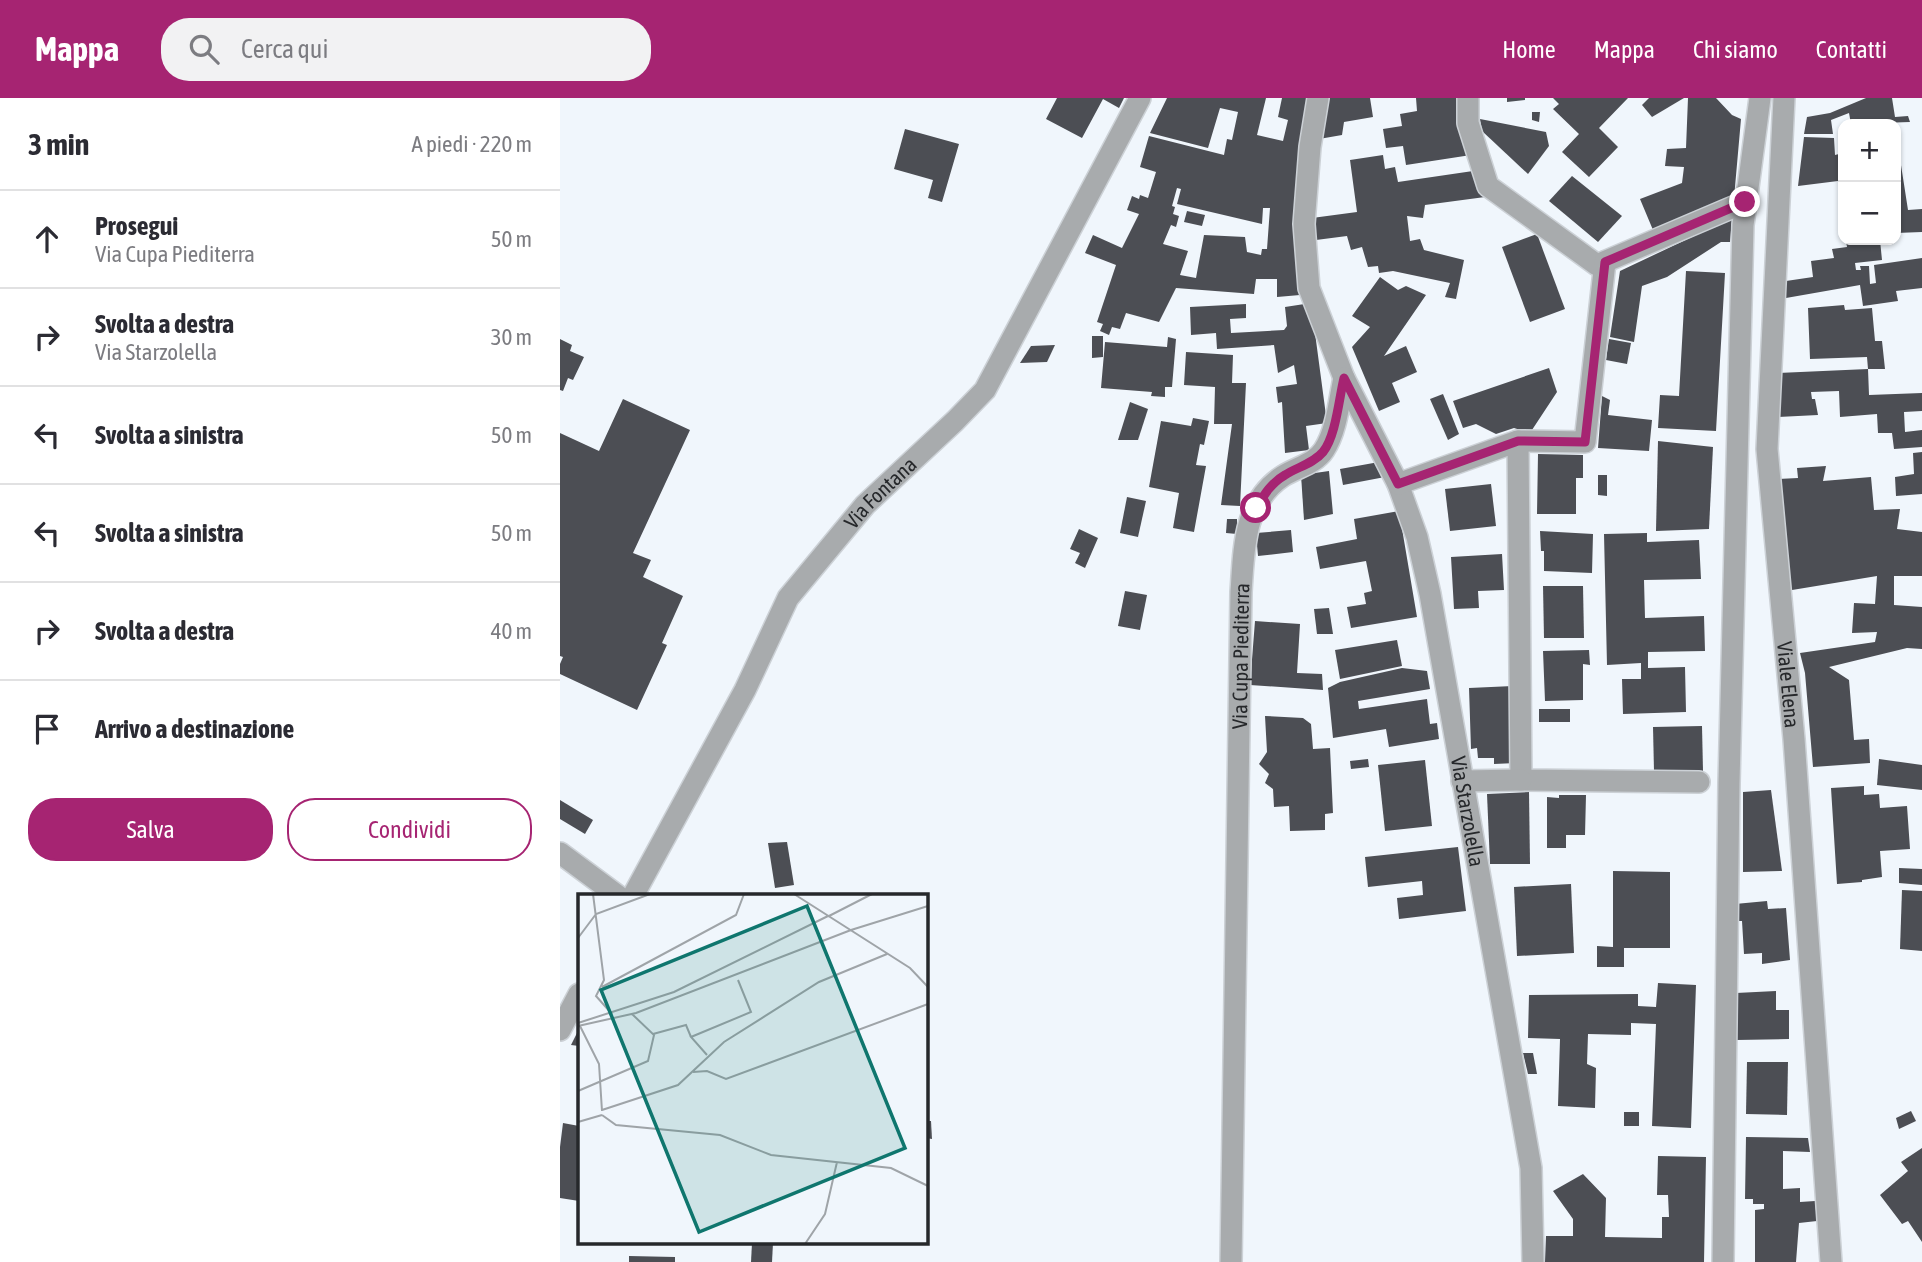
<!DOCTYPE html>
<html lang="it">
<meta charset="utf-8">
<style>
body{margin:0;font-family:"Asap Condensed",sans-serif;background:#f2f2f3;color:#2b2b33}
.controls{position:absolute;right:21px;top:21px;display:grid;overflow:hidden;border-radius:14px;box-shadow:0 2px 5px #0004}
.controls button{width:63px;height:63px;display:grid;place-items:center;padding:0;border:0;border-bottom:2px solid #e1e1e2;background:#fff;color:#2b2b33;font:35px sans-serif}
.stop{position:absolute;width:21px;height:21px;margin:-16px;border:5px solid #a62472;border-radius:50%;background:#fff}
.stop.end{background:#a62472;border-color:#fff;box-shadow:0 2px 7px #0008}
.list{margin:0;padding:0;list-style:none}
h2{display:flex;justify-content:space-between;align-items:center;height:91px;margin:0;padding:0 28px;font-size:30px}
h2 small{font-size:23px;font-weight:400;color:#7c7c81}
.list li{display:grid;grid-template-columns:46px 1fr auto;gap:21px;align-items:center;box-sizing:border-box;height:98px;padding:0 28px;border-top:2px solid #e1e1e2}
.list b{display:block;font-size:26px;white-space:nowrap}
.list p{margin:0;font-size:23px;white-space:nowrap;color:#7c7c81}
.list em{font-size:23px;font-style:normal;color:#7c7c81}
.actions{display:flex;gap:14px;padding:21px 28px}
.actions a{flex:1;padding:16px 0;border:2px solid #a62472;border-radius:28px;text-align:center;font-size:24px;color:#a62472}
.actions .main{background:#a62472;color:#fff}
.icon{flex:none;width:38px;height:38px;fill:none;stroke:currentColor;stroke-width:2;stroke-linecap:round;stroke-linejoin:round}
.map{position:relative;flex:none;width:1362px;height:1164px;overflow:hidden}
header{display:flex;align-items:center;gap:42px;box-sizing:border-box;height:98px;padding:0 35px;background:#a62472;color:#fff}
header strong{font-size:33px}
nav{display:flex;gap:38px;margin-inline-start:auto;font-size:24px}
.search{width:490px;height:63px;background:#f2f2f3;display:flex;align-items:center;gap:18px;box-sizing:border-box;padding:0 24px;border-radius:28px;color:#7c7c81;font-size:26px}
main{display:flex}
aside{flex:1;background:#fff}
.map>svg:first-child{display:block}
.building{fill:#4c4e54;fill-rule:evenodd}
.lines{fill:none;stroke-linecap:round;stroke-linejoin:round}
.minor-casing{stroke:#ccd1d6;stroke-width:24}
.minor{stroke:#a8abad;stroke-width:21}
.route{stroke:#a62472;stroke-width:9}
.labels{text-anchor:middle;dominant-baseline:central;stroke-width:7;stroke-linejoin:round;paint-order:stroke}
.street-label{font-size:21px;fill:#26282b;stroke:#f0f6fc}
.inset-road{fill:none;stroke:#9fa4a8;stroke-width:2}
.view{fill:#0f766e;fill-opacity:0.15;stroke:#0f766e;stroke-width:3.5}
.inset-edge{fill:none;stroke:#26282b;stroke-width:3.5}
</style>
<header>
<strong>Mappa</strong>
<div class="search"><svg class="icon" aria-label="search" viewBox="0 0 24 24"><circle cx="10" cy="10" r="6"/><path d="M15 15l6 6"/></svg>Cerca qui</div>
<nav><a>Home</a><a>Mappa</a><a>Chi siamo</a><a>Contatti</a></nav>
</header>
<main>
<aside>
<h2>3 min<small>A piedi · 220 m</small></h2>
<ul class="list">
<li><svg class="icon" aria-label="ahead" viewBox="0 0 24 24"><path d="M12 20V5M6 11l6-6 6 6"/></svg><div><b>Prosegui</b><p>Via Cupa Piediterra</p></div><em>50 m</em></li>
<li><svg class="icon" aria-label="right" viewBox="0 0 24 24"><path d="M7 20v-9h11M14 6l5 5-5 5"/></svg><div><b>Svolta a destra</b><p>Via Starzolella</p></div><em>30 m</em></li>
<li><svg class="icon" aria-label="left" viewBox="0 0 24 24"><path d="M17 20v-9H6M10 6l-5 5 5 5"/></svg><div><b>Svolta a sinistra</b></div><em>50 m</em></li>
<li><svg class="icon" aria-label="left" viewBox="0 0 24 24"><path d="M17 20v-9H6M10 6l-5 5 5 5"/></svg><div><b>Svolta a sinistra</b></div><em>50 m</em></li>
<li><svg class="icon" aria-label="right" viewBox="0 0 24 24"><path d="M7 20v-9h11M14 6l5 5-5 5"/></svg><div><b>Svolta a destra</b></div><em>40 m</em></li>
<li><svg class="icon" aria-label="arrive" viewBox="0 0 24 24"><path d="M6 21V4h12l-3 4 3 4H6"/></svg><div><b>Arrivo a destinazione</b></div></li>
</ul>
<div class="actions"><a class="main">Salva</a><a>Condividi</a></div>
</aside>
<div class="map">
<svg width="1362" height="1164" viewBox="0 0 1362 1164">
<rect width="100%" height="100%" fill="#f0f6fc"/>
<g class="building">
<path d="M497,0H564L559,10L543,1L522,40L486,21Z"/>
<path d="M607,0H706L697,37L723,43L728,22L718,19L722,0H752L742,66L740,197L717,199V181H696L694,196L616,190L599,224L566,215L560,231L552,229L549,237L540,233L543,226L537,224L556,167L525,155L533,137L562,150L579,116L567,112L572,98L579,101L580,97L588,100L596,74L580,69L589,38L664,57L667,41L672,42L678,14L660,10L648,50L590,35ZM617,90L621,91L617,106L702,126L703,110H710L707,151H702L701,157L687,154L685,139L644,137L636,180L620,177L628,153L603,146L611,127L616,129L619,118L613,116L615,109L612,108Z"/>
<path d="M765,0H810L813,19L784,24L782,37L759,41Z"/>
<path d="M856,0H903L911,57L846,67L843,48L826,50L823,31L842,28L840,16L857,13Z"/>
<path d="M947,0H965V2L947,4Z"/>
<path d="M993,0H1068L1039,30L1058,49L1029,79L1002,54L1019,36L993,11L999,6Z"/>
<path d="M1089,0H1124L1092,19L1082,7Z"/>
<path d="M1128,0H1156L1172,17L1181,21L1174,100L1093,132L1080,101L1122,85L1124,69L1105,68L1107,51L1126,50Z"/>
<path d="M1306,0H1332L1335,19L1348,18L1350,24L1291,26L1289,15L1271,22L1273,36H1244L1247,19L1270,15Z"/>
<path d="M972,14H980L979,24L972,22Z"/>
<path d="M920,21L986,34L989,48L968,76L922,33Z"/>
<path d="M345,31L399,46L382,104L368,100L373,82L334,71Z"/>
<path d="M1336,35L1348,112L1362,111V134L1336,135Z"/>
<path d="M1244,39L1274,40L1275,57L1283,55V93H1279L1278,83L1238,88Z"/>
<path d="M823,57L825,71L835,69L838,84L913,73L925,99L865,107L863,120L847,118L850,143L860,141L864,152L904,162L896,201L885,199L890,185L833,173L819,175L818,168L808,169L802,149L791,152L787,138L756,142L752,120L797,114L790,62Z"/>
<path d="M1012,78L1062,118L1038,144L989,103Z"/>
<path d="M627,113L645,117L642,128L624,124Z"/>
<path d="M1172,120L1170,144H1161L1107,179L1082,188L1074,244L1050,239L1060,173Z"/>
<path d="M977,136L1005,211L970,224L942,149Z"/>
<path d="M1286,142H1320L1322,162L1295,165L1296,172H1301L1300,168H1309L1310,186L1316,185L1314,167L1362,160V190L1336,193L1338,203L1303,208L1300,187L1226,200V183L1253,179L1251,163L1274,160L1272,151L1287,149Z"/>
<path d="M1126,173L1165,175L1156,333L1098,330L1100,297L1119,298Z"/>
<path d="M820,179L838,192L846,188L866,197L824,258L846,248L857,274L832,285L840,304L819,313L792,249L810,229L792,218Z"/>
<path d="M751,205L767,325L746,328L749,352L725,355L722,304L718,305L716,289L737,286L734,267L718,275L714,247L657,251L656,235L631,237L630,209L686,206V220L670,221L671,235L724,232L727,228L725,209Z"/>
<path d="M1284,207L1285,212L1312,210L1315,243H1322L1325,271H1308L1309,297L1362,295V313L1344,314L1345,334L1362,332V349L1334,351L1332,335H1318L1317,316L1280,319L1279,293L1251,294L1252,301H1255L1258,317L1217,319L1218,275L1308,271L1307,259L1250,261L1248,210Z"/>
<path d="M532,238H543V259L532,260Z"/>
<path d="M608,239L616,241L612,289H605V299L591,298L592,294L541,290L545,244L607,249Z"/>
<path d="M0,241L12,247L10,253L24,259L13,282L8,280L3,293L0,292Z"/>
<path d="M1049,241L1071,245L1067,266L1046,262Z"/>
<path d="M495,247L487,264L460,265L471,248Z"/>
<path d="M626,254L673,257L672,285H686L680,408L661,407L672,326H654L655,289L624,287Z"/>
<path d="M989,270L997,294L970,335L954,330L936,336L916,326L903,330L893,303Z"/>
<path d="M883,296L899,336L888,342L870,301Z"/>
<path d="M1042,298L1050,302L1048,317L1092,322L1089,353L1038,350Z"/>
<path d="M63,301L130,332L73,455L91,462L83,479L123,498L102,545L107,547L77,612L0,576V566L3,559L0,558V335L39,353Z"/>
<path d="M570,304L588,311L578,342H558Z"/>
<path d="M633,320L649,323L644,347L640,346L636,367L646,368L634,434L613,430L619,395L589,389L601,323L631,328Z"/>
<path d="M1098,343L1153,349L1149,431L1096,433Z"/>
<path d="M1362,354V396L1336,398L1335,379L1354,376L1353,355Z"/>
<path d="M978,356L1023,357V380H1016V416H977Z"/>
<path d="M819,364L825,379L783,387L780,371Z"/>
<path d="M1266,368L1263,383L1311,379L1314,412L1340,411L1337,431L1362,434V478H1334V507L1362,509V551L1347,550L1269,569L1289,582L1294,642L1309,641L1310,665L1253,669L1245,575L1240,555L1315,544L1317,534L1292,535L1294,505L1315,506L1317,478L1226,493L1217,381L1238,380L1237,370Z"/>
<path d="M769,373L773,416L744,422L741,377Z"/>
<path d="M1038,377H1047V398L1038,397Z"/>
<path d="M931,386L936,428L890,433L885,391Z"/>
<path d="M567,399L586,403L578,439L560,435Z"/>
<path d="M839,413L857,519L791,530L787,509L806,506L804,495L812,493L806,463L760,471L756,449L797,441L794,421Z"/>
<path d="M667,421H677V436L666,435Z"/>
<path d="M519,431L538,440L525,470L515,465L520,455L510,451Z"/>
<path d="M731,432L733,454L698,458L696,435Z"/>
<path d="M980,433L1033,436L1032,475L984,473V453H981Z"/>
<path d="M1087,435V444L1139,442L1141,481L1084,482L1085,520L1144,518L1145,553L1088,554V570L1125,569L1126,614L1063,616L1062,581H1081V565L1047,567L1044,436Z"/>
<path d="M942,456L944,492L918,493L919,510L894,511L891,459Z"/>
<path d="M983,488H1023L1024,540H984Z"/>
<path d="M565,493L587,497L580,532L558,528Z"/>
<path d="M769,510L773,536H757L754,511Z"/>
<path d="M695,523L740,526L737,575L762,576L763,592L690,587Z"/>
<path d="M837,542L842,568L780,581L775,552Z"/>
<path d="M1029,552L1030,567L1023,566V602L985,603L983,553Z"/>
<path d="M842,570L867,573L870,591L798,603L799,611L867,601L870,626L877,625L879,641L829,649L826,631L773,640L768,590L780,584Z"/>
<path d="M953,588L956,665L934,666V660H918L917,650L911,651L909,590Z"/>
<rect x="979" y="611" width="31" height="13"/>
<path d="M705,618L743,620L751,626L753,651L770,650L773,715L765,716V732L730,733L729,708L714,709L713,691L705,685L709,676L699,666L707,654Z"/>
<path d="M1142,628L1143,673H1094L1093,629Z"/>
<path d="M808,661L809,669L791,671L790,663Z"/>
<path d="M1319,661L1362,667V692L1317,687Z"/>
<path d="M865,662L872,728L825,733L818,667Z"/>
<path d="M1304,688V697L1319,696L1320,710L1347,708L1350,751L1320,753L1322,779L1302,782V784L1277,786L1271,690Z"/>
<path d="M1211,692L1222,773L1183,774V694Z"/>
<path d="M969,694L970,766H930L927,696Z"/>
<path d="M999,697H1026L1025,737H1006V750H987V699L999,700Z"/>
<path d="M0,702L33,722L25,736L0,721Z"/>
<path d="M227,744L234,787L215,790L208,745Z"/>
<path d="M898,749L906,813L839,821L837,800L863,797L862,783L808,789L805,759Z"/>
<path d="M1339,770L1362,771V787L1339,785Z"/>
<path d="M1053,773L1110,774V850H1064V869H1037V848L1053,849Z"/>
<path d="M1011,786L1014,855L957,858L954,789Z"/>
<path d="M1342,792L1362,793V853L1340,851Z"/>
<path d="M1207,803L1208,811L1226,810L1230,862L1202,866V855L1184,856L1182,823H1175V806Z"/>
<path d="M1098,885L1136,887L1131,1030L1092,1028L1096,926L1071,925V937L1028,936L1027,966L1036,970L1035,1010L998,1008L1000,941L968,940L969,897L1078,896V908L1096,909Z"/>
<path d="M1216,893V912H1229V941L1176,942V895Z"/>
<path d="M19,931V948L11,947Z"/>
<path d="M963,955H973L977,976H968Z"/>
<path d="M1187,964H1228L1227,1017L1186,1016Z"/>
<path d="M1351,1013L1356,1023L1339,1031L1336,1020Z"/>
<rect x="1064" y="1014" width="15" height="14"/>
<path d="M366,1023H371L372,1041L366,1040Z"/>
<path d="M3,1025L19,1028V1103L0,1100V1049Z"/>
<path d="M1186,1039L1248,1040L1250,1054L1223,1053V1091L1240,1090V1104L1255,1103L1257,1123L1239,1125L1236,1164H1195V1112L1204,1111V1106H1193V1101H1185Z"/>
<path d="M1362,1050V1144L1348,1123L1342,1126L1320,1097L1348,1073L1341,1064Z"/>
<path d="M1098,1058L1146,1059L1144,1164H985L986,1138H1013V1121L993,1093L1023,1076L1046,1100L1045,1139L1102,1140V1119H1109L1108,1097H1097Z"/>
<path d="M192,1145H213L212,1164H191Z"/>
<path d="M69,1158L115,1159V1164H69Z"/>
</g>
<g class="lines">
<defs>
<g id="minor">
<path id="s1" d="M758,0L750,49L744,126L749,190L784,280L838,386L857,439L870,496L971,1070L973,1164"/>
<path d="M908,0V25L928,88L1037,167L1185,104"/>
<path id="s2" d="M1224,0L1207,351L1234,641L1271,1164"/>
<path d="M958,343L1025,344L1045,164"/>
<path d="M838,386L958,343L961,682L1139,684"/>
<path d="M902,683L961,682"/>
<path d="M0,755L58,798"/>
<path id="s3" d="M73,798L185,592L228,500L305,407L395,323L425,292L580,0"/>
<path d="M0,932L19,896"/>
<path id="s4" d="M671,1164L681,494C684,452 683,404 723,378C737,369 755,366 764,352C777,332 779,303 784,280"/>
<path d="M1163,1164L1169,685L1183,127L1200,0"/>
</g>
</defs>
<use href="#minor" class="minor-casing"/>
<use href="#minor" class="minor"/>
</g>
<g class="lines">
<path class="route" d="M696,410C704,397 711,385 725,377C737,369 753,366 763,354C776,338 779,300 784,280L838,386L958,343L1025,344L1045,164L1185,104"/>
</g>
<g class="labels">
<g class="street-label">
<text stroke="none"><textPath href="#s3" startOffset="476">Via Fontana</textPath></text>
<text stroke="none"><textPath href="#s4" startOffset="606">Via Cupa Piediterra</textPath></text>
<text stroke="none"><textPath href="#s2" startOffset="588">Viale Elena</textPath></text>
<text stroke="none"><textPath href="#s1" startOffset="742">Via Starzolella</textPath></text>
</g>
</g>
<g transform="translate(18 796)">
<rect width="350" height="350" fill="#f0f6fc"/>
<path class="inset-road" d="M15,0L26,86L18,102L34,120M216,0L332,74L350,93M251,22L294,0M273,36L350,12M0,44L18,20L72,0M24,93L158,21L166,0M0,129L96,98L250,22M0,132L58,119L273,36M2,132L21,170L24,217M75,140L108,131L113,143M129,161L113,143L173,118L160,86M115,178L129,177L148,185L350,110M0,197L70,167L76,141L54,120M24,216L100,191L146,148L241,88L309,60M24,221L38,231L142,241L193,261L313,274L350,292M0,228L24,221M227,350L247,320L259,268"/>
<path class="view" d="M229,12L327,254L121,338L23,96Z"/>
<rect width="350" height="350" class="inset-edge"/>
</g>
</svg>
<div class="controls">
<button>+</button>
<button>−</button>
</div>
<div class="stop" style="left:696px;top:410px"></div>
<div class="stop end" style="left:1185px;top:104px"></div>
</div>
</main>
